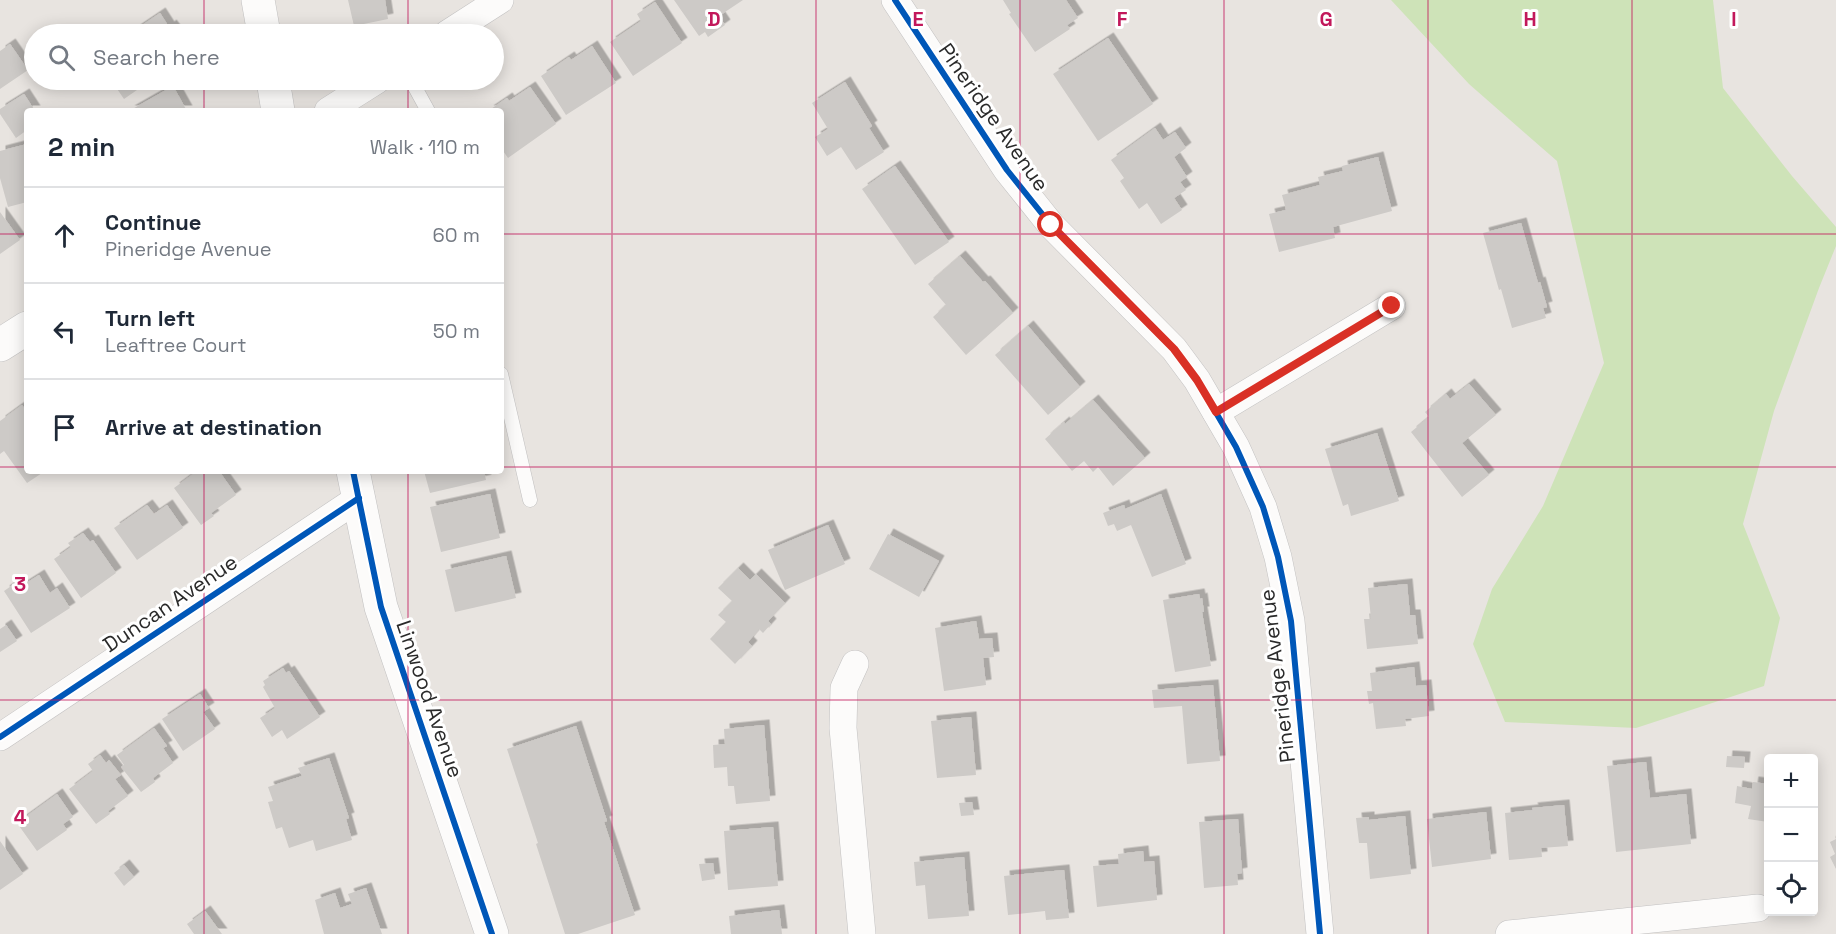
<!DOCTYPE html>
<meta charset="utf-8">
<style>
body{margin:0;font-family:"Space Grotesk",sans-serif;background:#f6f6f7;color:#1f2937}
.controls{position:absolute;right:18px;bottom:18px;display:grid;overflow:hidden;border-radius:6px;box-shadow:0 3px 15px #0003}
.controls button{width:54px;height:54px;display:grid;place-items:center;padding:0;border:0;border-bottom:2px solid #e0e1e3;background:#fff;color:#1f2937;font:30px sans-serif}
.stop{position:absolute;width:18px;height:18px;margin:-14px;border:4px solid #d93025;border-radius:50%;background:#fff}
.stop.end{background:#d93025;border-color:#fff;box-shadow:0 2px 6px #0008}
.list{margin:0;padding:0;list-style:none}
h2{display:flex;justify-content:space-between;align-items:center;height:78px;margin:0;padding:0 24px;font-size:26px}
h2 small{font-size:20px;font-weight:400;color:#747a83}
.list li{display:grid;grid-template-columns:39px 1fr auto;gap:18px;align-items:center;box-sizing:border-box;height:96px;padding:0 24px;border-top:2px solid #e0e1e3}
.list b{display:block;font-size:22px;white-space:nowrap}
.list p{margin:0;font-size:20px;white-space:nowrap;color:#747a83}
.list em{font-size:20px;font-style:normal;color:#747a83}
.icon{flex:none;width:33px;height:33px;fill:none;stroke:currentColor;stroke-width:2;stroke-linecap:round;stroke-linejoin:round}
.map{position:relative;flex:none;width:1836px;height:934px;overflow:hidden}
.search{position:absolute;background:#fff;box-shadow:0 3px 15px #0003;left:24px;top:24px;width:480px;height:66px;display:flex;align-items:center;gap:15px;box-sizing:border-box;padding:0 21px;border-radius:33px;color:#747a83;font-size:22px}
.panel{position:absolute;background:#fff;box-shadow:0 3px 15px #0003;left:24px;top:108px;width:480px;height:366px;border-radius:6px}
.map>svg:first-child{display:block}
.green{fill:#cee3b8}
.building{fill:#cdcac7;filter:url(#shadow)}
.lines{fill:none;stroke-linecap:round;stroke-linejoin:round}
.lane-casing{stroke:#c2c1c1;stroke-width:15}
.street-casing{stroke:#c2c1c1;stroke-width:28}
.secondary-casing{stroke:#c2c1c1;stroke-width:34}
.lane{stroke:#fcfbfa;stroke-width:14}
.street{stroke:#fcfbfa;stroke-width:27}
.secondary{stroke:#fcfbfa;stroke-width:33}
.cycleway-casing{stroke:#fff;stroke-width:10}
.cycleway{stroke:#0057b8;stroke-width:6}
.route{stroke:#d93025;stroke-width:8}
.grid{fill:none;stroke:#c2185b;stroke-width:1.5;stroke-opacity:0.55}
.labels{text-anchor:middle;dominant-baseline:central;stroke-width:6;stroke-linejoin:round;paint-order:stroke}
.street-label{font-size:21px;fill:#2a2a2a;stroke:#fff}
.grid-label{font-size:20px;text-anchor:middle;font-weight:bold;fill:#c2185b;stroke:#fff;stroke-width:6;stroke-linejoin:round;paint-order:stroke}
</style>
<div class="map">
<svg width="1836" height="934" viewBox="0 0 1836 934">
<defs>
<filter id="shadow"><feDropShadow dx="5.5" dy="-5.5" stdDeviation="0" flood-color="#0004"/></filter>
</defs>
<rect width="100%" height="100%" fill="#e8e4e0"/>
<path class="green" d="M1391,0H1713L1723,88L1792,176L1836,227V246L1819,288L1774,411L1743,524L1780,618L1764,686L1636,728L1505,722L1473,644L1492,589L1543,506L1604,363L1557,161L1469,84Z"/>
<g class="building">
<path d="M348,0H385L388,19L354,26Z"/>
<path d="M674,0H743L719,16L725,25L708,37L705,32L699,36Z"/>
<path d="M1003,0H1066L1078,18L1067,25L1070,29L1035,52L1009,14L1011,13Z"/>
<path d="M655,2L682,43L633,76L610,42L641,21L637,14Z"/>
<path d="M160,13L169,27L171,25L178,34H129Z"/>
<path d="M1108,38L1153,104L1098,141L1053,74Z"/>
<path d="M10,44L28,70L0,89V51Z"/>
<path d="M592,46L616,83L566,115L541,76L569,57L571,60Z"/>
<path d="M111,80H149L150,81L124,99Z"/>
<path d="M845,82L872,126L869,128L884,152L856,170L841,147L827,156L815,137L828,129L812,103Z"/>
<path d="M173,86L187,111H129Z"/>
<path d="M530,87L556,124L508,158L501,148V111H488L507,98L509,101Z"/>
<path d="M24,94L35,111H27V130L16,138L0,114V109Z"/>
<path d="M1155,128L1163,140L1175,132L1186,148L1174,157L1187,177L1180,182L1186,190L1174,198L1182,210L1161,224L1147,203L1139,209L1120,181L1124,178L1111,160Z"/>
<path d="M27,144V202L8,207L0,178V151Z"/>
<path d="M1378,157L1392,211L1333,227L1335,238L1279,252L1269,214L1286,210L1282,195L1320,185L1318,177L1343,171L1342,166Z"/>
<path d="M895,166L949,242L915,265L862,189Z"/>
<path d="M0,212L20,240L0,254Z"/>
<path d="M1521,223L1538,283L1540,282L1547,307L1543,308L1546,318L1512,328L1501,289L1499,290L1483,233Z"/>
<path d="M960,256L983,282L985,281L1013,313L966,355L933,317L946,305L928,284Z"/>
<path d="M1028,326L1080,387L1048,415L995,355Z"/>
<path d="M1469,384L1496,415L1462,443L1489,475L1462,497L1411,432L1429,417L1425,412L1446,394L1450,399Z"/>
<path d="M1093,400L1145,458L1113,486L1098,467L1093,472L1084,461L1072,471L1045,439L1064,422L1065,424Z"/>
<path d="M22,405L27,412V471H45L27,483L4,451L0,454V421Z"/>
<path d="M1377,433L1399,501L1351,516L1348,504L1343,506L1325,449Z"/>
<path d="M197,471H219L236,495L211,513L214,516L201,525L174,488Z"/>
<path d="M424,471H484L486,480L430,493Z"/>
<path d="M490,494L500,538L441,552L430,507Z"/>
<path d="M1161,494L1186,564L1152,577L1131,525L1117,531L1114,524L1108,526L1103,513L1124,505L1125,509Z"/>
<path d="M147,505L154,514L167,505L183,528L137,560L114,528Z"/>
<path d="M828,525L845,564L785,590L768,550Z"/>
<path d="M83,533L90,542L93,540L116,573L81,598L54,559L71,547L68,543Z"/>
<path d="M888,534L939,561L919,597L869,569Z"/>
<path d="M506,556L516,598L455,612L445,570Z"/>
<path d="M738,568L750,580L756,574L785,603L768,621L771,624L763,633L759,629L748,642L752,646L735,664L710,639L726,622L718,615L732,601L718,588Z"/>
<path d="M39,575L50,593L57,588L70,608L31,633L4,591L17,582L20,587Z"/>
<path d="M1407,584L1410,615H1415L1418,644L1367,649L1364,619H1371L1368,588Z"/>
<path d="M1199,594L1200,599L1202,598L1204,612H1202L1211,666L1175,672L1163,600Z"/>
<path d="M976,621L979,639L992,638L994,657L983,658L986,685L944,691L935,628Z"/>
<path d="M6,625L17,641L0,652V629Z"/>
<path d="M1414,667L1416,686L1426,685L1429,716L1405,719L1406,726L1376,729L1373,703L1369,704L1367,691H1372L1370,673Z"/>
<path d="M283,668L286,673L289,671L320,717L287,739L282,730L272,737L260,718L275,708L263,687L265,685L263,681Z"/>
<path d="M1213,685L1220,761L1187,764L1182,706L1154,708L1152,690Z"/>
<path d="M200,694L209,708L203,712L215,729L183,751L162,719Z"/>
<path d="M971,717L976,775L937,778L931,721Z"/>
<path d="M764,725L770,801L736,804L734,786H728L727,767L714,768L713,745L725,744L724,729Z"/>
<path d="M576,726L607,821L604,822L635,915L578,934H565L536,844L538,843L507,749Z"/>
<path d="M154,728L167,746L163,748L173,763L153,778L155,782L141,792L121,767L124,765L117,755Z"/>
<path d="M100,755L106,763L109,760L121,775L115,779L128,796L108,811L110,814L96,824L69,789L93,771L88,764Z"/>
<path d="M1727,756L1745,757L1744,768L1726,767Z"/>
<path d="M329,758L349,818L346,819L352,840L316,851L313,840L289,848L282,827L276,829L268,802L273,801L268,787L302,776L298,768Z"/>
<path d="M1646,762L1650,798L1686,794L1691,844L1616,852L1607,766Z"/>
<path d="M1753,782L1768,784V822L1748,819L1751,806L1735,803L1737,786L1752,789Z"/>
<path d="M57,794L73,817L63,824L67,830L37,851L17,823Z"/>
<path d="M972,802L974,815L961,816L959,803Z"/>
<path d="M1564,805L1568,846L1541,848L1542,857L1509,860L1505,813L1533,810L1532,808Z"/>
<path d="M1486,812L1491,859L1432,867L1427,819Z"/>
<path d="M1405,816L1411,874L1370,879L1367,843H1359L1356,818L1369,817V820Z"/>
<path d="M1238,819L1242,873L1237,874L1238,885L1204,888L1199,822Z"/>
<path d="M773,827L778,886L728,890L724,831Z"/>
<path d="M1836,839V869L1830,857L1835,854L1830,842Z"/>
<path d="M0,841L23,874L0,890Z"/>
<path d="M1143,851L1144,862L1154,861L1157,900L1097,907L1093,866L1119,864L1118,854Z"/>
<path d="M964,857L969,916L928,919L925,885L916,886L914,862Z"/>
<path d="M713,863L715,879L702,881L699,864Z"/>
<path d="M124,865L134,877L124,886L114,873Z"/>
<path d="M1064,870L1069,918L1046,920L1045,911L1008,915L1004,876Z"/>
<path d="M366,888L382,934H324L315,900L335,893L340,908L352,904L348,894Z"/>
<path d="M779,910L782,934H731L729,916Z"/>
<path d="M205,911L219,930L222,934H194L187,924Z"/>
</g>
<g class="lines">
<defs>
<g id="lane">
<path d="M411,80L428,111"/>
<path d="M501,374L530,500"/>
</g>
<g id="street">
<path d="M895,0L1007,170L1051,225L1174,349L1197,380L1236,447L1263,507L1278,557L1291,621L1320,934"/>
<path d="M447,34L500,0"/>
<path d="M328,111L377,80"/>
<path d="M1216,412L1392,306"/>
<path d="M855,664L844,688L843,728L862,934"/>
<path d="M0,737L359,498"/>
<path d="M1509,934L1758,908"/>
</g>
<g id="secondary">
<path d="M258,0L264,34"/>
<path d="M273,80L278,111"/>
<path d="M0,345L27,328"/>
<path d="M353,471L381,607L492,934"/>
</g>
</defs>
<use href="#lane" class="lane-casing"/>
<use href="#street" class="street-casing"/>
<use href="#secondary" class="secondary-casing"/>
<use href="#lane" class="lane"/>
<use href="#street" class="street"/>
<use href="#secondary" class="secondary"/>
<defs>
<g id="cycleway">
<path d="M895,0L1007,170L1051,225L1174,349L1197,380L1236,447L1263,507L1278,557L1291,621L1320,934"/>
<path d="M353,471L381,607L492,934"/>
<path d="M0,737L359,498"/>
</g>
</defs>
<use href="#cycleway" class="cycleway-casing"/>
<use href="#cycleway" class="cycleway"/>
</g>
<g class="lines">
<path class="route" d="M1051,225L1174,349L1197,380L1216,412L1392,306"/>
</g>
<path class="grid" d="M204,0V34M408,0V34M612,0V934M816,0V934M1020,0V934M1224,0V934M1428,0V934M1632,0V934M204,80V111M408,80V111M0,234H27M501,234H1836M0,467H27M501,467H1836M204,471V934M408,471V934M0,700H1836"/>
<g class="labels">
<g class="street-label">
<text transform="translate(994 117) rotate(55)">Pineridge Avenue</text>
<text transform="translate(170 603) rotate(-34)">Duncan Avenue</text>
<text transform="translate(1277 676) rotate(-97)">Pineridge Avenue</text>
<text transform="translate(430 699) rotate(71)">Linwood Avenue</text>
</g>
</g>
<g class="grid-label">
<text x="714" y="26">D</text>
<text x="918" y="26">E</text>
<text x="1122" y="26">F</text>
<text x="1326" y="26">G</text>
<text x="1530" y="26">H</text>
<text x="1734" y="26">I</text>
<text x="20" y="591">3</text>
<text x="20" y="824">4</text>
</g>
</svg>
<div class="controls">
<button>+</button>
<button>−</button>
<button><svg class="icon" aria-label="locate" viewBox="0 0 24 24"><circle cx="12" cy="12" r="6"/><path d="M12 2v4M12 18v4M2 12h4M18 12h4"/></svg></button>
</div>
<div class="stop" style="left:1051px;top:225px"></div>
<div class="stop end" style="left:1392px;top:306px"></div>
<div class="search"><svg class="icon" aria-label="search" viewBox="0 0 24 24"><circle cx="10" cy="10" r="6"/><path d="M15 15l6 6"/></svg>Search here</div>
<section class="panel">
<h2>2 min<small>Walk · 110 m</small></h2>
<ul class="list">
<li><svg class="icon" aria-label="ahead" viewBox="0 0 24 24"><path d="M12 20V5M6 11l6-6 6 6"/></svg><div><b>Continue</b><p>Pineridge Avenue</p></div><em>60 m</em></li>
<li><svg class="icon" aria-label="left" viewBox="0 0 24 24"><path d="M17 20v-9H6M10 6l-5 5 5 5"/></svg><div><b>Turn left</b><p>Leaftree Court</p></div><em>50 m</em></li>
<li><svg class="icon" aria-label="arrive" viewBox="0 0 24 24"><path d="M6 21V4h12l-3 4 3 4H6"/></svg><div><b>Arrive at destination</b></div></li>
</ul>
</section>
</div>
